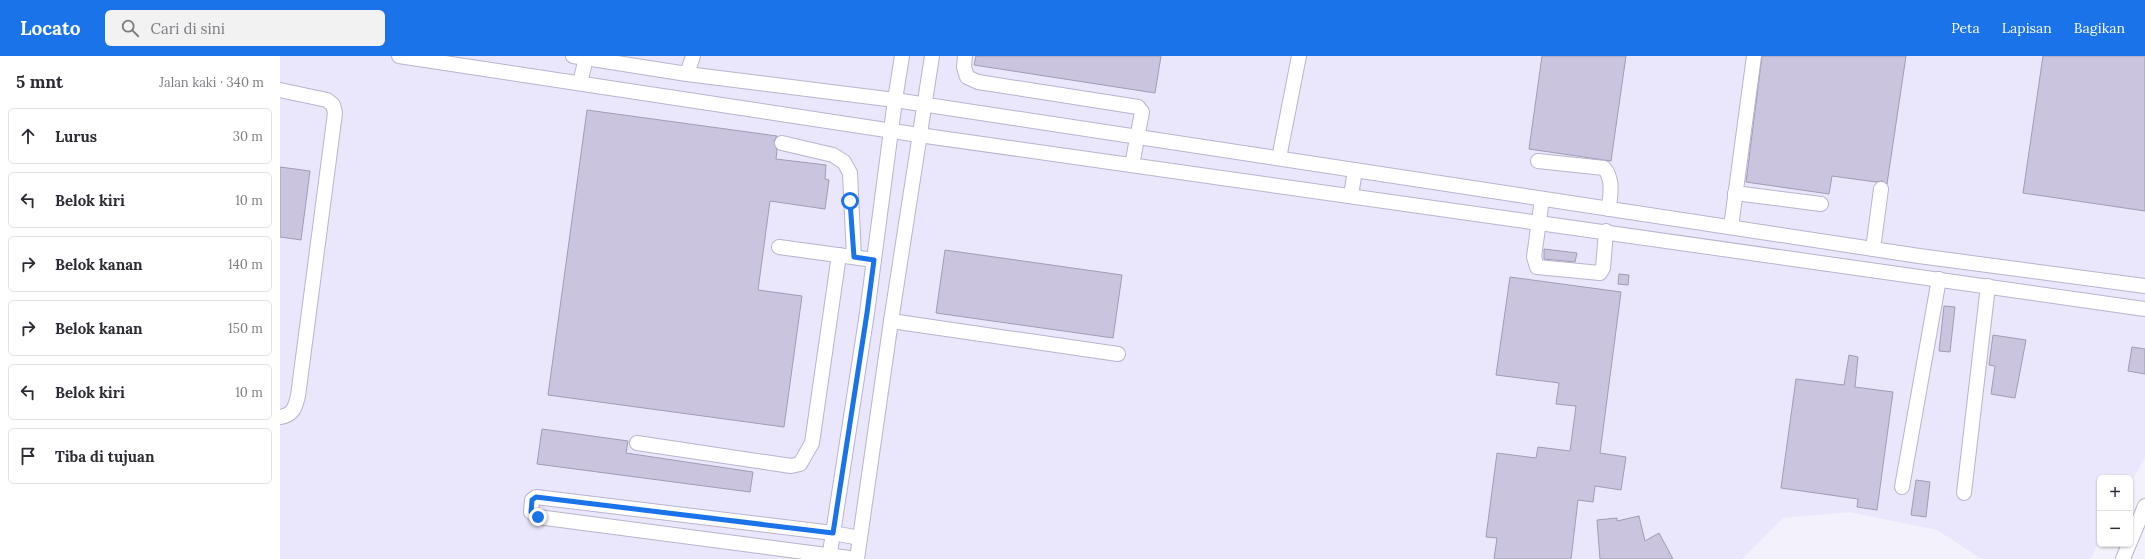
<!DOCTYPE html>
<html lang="id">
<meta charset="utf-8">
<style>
body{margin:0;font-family:Lora,serif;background:#f2f2f3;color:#2b2b33}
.controls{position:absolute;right:12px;bottom:12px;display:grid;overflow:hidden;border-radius:6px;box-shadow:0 1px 3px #0004}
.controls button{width:36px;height:36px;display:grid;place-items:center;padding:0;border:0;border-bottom:1px solid #e1e1e2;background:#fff;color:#2b2b33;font:20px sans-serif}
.stop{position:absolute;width:12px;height:12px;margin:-9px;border:3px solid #1a73e8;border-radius:50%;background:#fff}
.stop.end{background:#1a73e8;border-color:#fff;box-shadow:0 1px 4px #0008}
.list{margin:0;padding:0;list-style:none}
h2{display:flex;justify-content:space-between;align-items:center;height:52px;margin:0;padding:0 16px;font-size:17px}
h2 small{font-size:13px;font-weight:400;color:#7c7c81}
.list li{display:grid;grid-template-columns:26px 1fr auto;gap:12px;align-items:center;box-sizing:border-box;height:56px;margin:0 8px 8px;padding:0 8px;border:1px solid #e1e1e2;border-radius:6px}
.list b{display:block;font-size:15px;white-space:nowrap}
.list em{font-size:13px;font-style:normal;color:#7c7c81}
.icon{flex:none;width:22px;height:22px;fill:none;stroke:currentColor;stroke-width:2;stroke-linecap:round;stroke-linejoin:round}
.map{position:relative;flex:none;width:1865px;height:503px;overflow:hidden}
header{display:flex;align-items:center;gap:24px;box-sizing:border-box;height:56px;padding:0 20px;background:#1a73e8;color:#fff}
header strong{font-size:19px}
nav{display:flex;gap:22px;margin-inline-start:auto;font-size:14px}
.search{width:280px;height:36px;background:#f2f2f3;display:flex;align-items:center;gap:10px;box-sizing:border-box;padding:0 14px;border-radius:6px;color:#7c7c81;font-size:15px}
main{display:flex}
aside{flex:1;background:#fff}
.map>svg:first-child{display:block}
.built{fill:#eae6fb}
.building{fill:#cac4df;stroke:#a19cb5}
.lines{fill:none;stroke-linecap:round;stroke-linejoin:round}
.minor-casing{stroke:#b9b4ce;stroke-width:16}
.minor{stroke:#fff;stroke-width:14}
.route{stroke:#1a73e8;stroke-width:5}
</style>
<header>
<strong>Locato</strong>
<div class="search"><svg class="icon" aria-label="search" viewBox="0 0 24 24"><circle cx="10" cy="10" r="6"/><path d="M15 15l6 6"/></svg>Cari di sini</div>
<nav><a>Peta</a><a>Lapisan</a><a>Bagikan</a></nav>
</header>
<main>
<aside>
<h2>5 mnt<small>Jalan kaki · 340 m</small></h2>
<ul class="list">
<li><svg class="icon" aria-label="ahead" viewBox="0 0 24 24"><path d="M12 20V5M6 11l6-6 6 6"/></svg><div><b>Lurus</b></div><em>30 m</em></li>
<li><svg class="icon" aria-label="left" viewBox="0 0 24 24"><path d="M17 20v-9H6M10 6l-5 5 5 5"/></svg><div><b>Belok kiri</b></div><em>10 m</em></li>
<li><svg class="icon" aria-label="right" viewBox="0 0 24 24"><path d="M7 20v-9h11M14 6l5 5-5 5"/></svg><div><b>Belok kanan</b></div><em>140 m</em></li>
<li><svg class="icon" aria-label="right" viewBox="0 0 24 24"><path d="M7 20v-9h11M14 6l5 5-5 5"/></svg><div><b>Belok kanan</b></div><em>150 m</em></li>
<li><svg class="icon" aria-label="left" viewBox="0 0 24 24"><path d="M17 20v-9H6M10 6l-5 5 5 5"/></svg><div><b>Belok kiri</b></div><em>10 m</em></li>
<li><svg class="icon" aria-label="arrive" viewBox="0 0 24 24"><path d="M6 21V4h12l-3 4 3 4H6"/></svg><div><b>Tiba di tujuan</b></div></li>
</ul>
</aside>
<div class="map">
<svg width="1865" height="503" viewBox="0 0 1865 503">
<rect width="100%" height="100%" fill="#f3f1fc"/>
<path class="built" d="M0,0H1865V401L1850,429V422H1820V484L1810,503H1702L1657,474L1569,456L1503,462L1462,503H0Z"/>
<g class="building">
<path d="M696,0H881L875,37L694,9Z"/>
<path d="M1262,0H1346L1331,105L1249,93Z"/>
<path d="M1482,0H1626L1607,128L1602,125L1596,126L1552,120L1549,138L1466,126Z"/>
<path d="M1763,0H1865V155L1743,137Z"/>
<path d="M307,54L497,80L494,85L497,94L496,103L546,109L545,123L549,124L545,153L490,145L478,234L522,240L504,371L268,339Z"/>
<path d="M0,111L30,115L21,184L0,181Z"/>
<path d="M1264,193L1297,197L1295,206L1264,203Z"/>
<path d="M665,194L842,219L833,282L656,257Z"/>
<path d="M1339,218L1349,219L1348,229L1338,228Z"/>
<path d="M1230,221L1341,236L1320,397L1346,401L1341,434L1315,430L1313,446L1298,444L1291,503H1214L1217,482L1206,481L1217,397L1256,402L1258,391L1290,395L1296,350L1276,348L1279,327L1216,319Z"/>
<path d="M1664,250L1675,251L1670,296L1659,295Z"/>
<path d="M1713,279L1746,284L1735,342L1711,338L1715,310L1709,309Z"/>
<path d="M1852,291L1865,293V318L1848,315Z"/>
<path d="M1569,299L1578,301L1575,331L1613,336L1597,454L1577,451L1578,443L1501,432L1516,323L1564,329Z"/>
<path d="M262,373L348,385L346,397L473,416L470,436L257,408Z"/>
<path d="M1636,424L1650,426L1646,461L1631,459Z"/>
<path d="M1359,460L1365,485L1379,477L1393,503H1320L1317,464L1337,462V465Z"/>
</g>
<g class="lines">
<defs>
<g id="minor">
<path d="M119,0L639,79L1865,253"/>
<path d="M293,0L407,18L615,44L1639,200L1865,230"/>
<path d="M685,0L684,11L687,21L698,26L858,51L862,56L852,109"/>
<path d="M407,18L413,0"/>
<path d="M300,27L306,2"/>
<path d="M0,34L47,44L53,49L55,57L18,340C15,352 13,359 0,361"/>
<path d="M502,87L553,99L564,106L570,117L574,201"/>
<path d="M999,102L1019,0"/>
<path d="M1258,105L1324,112C1334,124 1330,138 1329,153"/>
<path d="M1455,137L1541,148"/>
<path d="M1071,140L1075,114"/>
<path d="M1262,143L1254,201L1257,211L1320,217L1323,212L1326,175"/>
<path d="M1451,171L1474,0"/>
<path d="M499,191L594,204"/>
<path d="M1593,193L1601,133"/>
<path d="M611,265L838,298"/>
<path d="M357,387L511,410L520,408L532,387L559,199"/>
<path d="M1622,431L1659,223"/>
<path d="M1684,437L1708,230"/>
<path d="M1850,486L1865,450"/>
<path d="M549,503L587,257L615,44L622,0"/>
<path d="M577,503L258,461L251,456L252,444L256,441L553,477L580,482"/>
<path d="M577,503L611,265L652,0"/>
<path d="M1843,503L1849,488"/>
</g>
</defs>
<use href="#minor" class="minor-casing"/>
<use href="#minor" class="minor"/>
</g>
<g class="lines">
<path class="route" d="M258,461L251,456L252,444L256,441L553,477L587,257L594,204L574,201L570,145"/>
</g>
</svg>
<div class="controls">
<button>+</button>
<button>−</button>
</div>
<div class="stop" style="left:570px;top:145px"></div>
<div class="stop end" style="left:258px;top:461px"></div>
</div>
</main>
